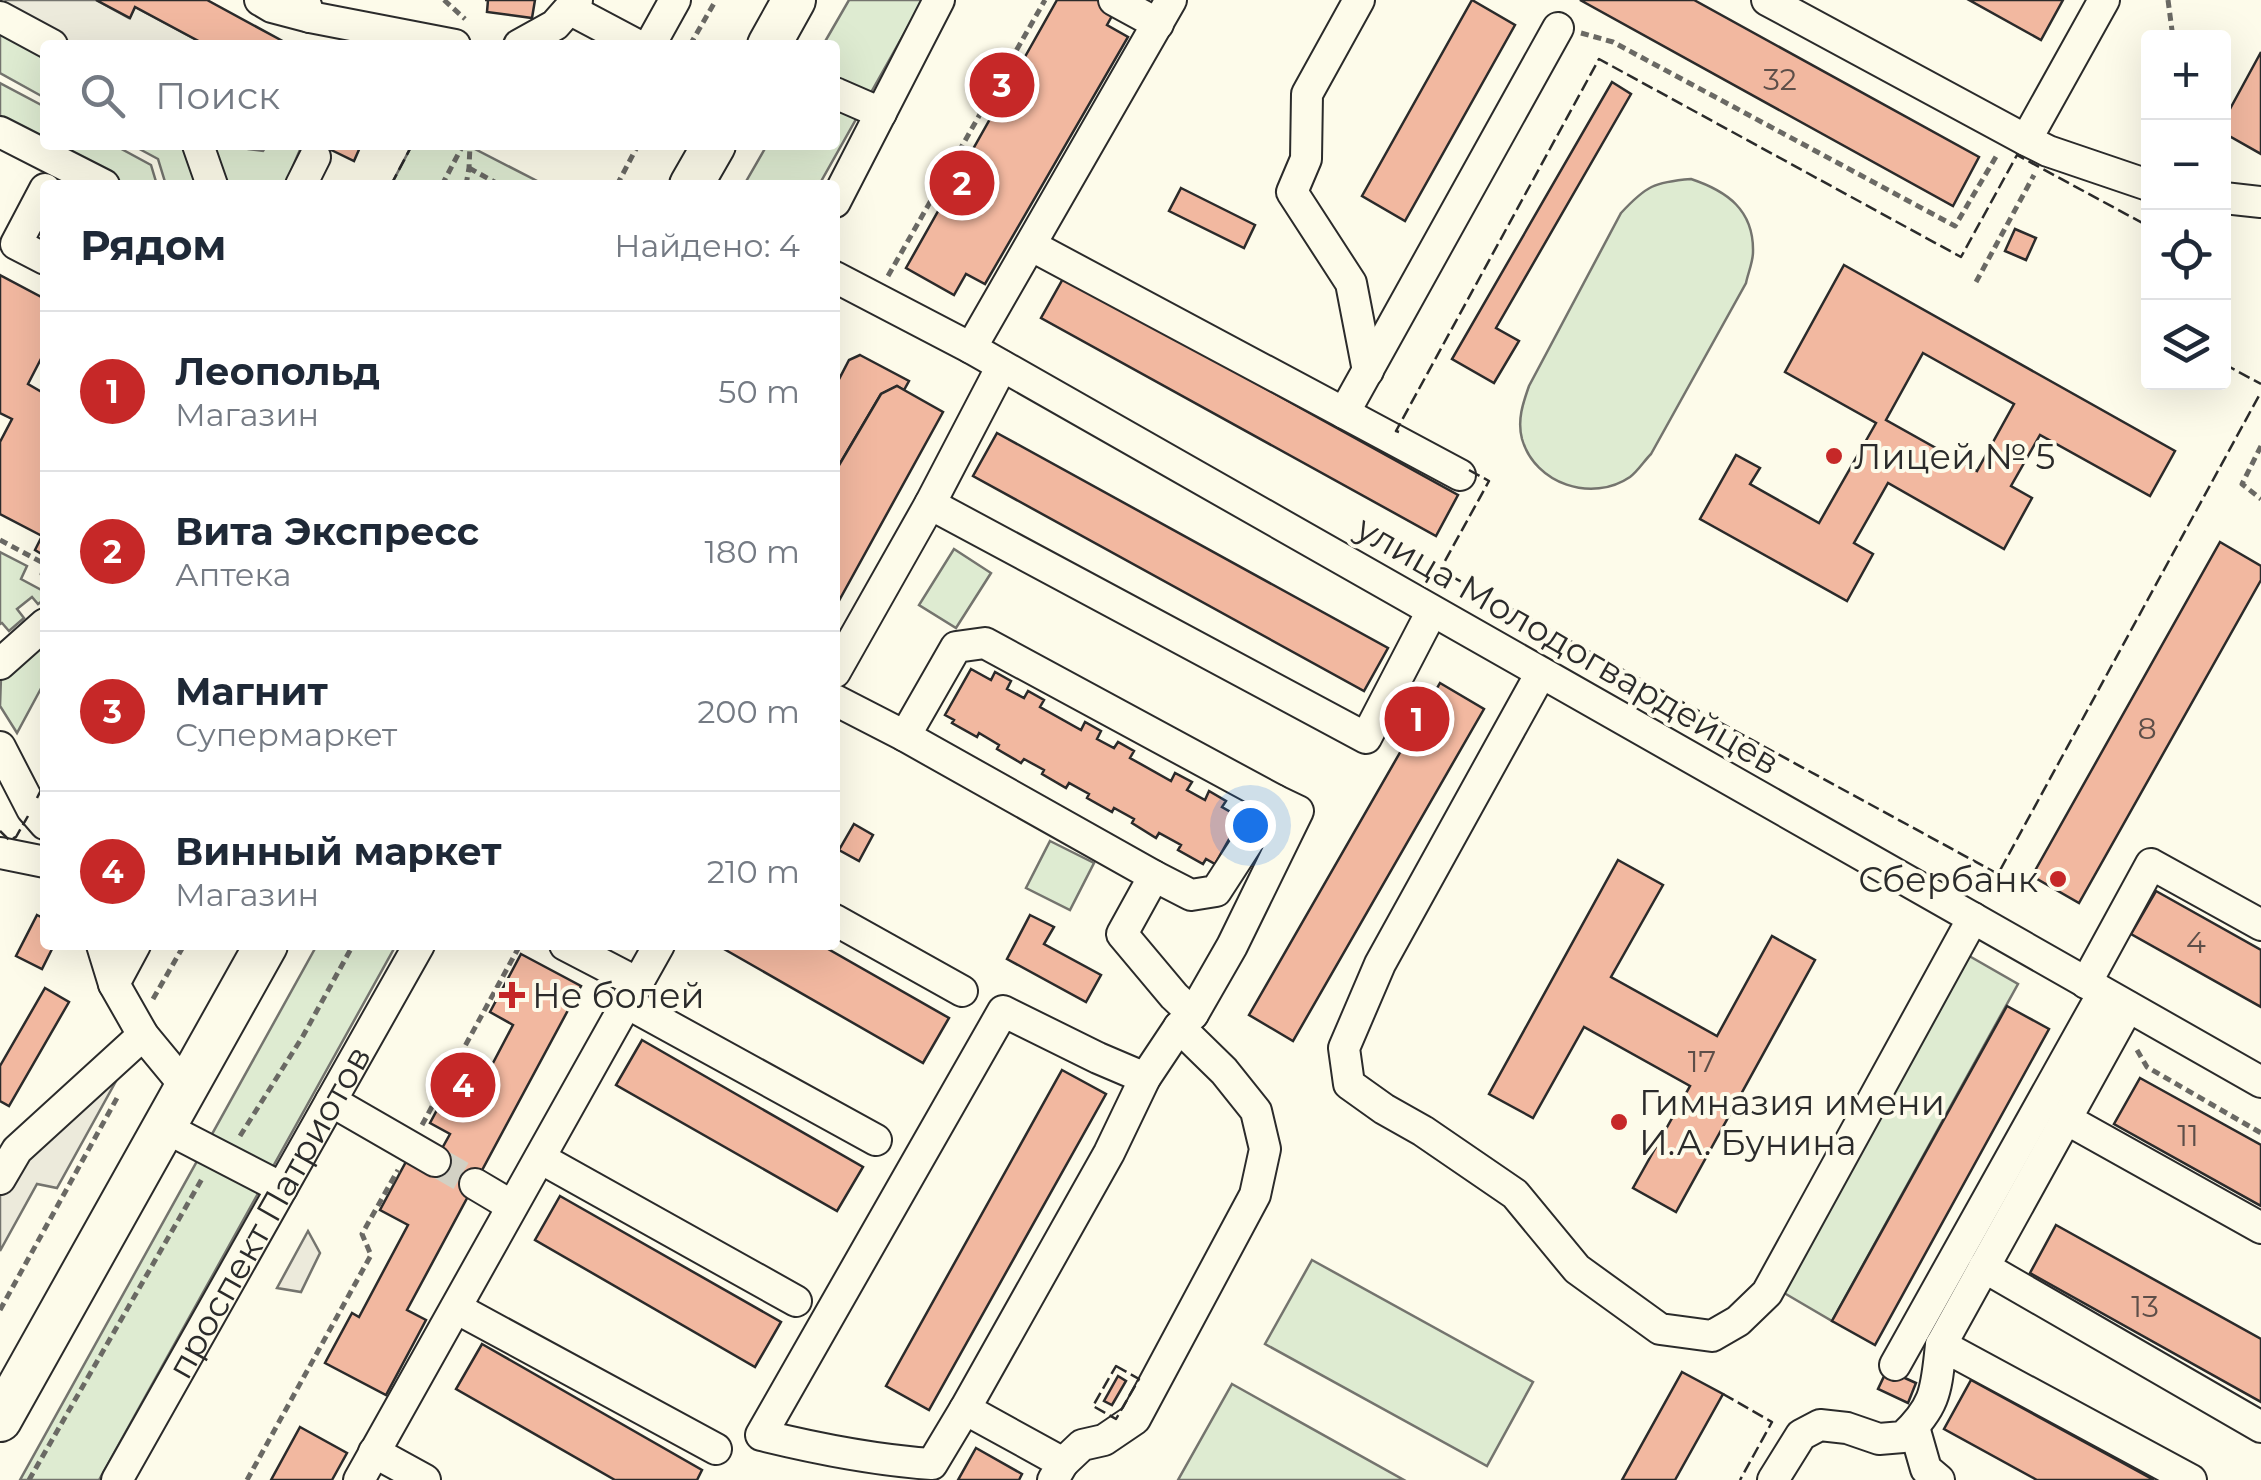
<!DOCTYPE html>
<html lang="ru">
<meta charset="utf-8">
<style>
body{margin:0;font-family:Montserrat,sans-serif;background:#f2f2f3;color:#1f2937}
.controls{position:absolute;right:30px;top:30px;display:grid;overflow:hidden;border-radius:10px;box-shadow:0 10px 40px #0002}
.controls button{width:90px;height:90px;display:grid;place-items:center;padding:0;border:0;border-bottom:2px solid #e0e1e3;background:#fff;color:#1f2937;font:50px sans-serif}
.you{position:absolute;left:1250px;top:825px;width:35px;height:35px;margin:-25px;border:8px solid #fff;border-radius:50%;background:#1a73e8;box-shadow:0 0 0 15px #1a73e833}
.badge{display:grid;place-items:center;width:65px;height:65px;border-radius:50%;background:#c62828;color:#fff;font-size:32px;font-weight:700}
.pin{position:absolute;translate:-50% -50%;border:5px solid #fff;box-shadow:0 2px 10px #0006}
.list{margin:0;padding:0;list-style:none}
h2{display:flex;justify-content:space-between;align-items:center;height:130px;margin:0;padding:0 40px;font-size:42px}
h2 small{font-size:32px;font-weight:400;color:#747a83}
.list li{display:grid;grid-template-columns:65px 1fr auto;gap:30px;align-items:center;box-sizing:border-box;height:160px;padding:0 40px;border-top:2px solid #e0e1e3}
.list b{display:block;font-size:38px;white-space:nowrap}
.list p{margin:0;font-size:32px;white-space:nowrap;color:#747a83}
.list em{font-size:32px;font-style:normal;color:#747a83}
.icon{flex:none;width:55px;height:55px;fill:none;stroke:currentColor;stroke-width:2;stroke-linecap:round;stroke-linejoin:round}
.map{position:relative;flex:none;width:2261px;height:1480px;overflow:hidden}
.search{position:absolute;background:#fff;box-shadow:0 10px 40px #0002;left:40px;top:40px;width:800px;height:110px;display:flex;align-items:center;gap:25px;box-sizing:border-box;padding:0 35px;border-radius:10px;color:#747a83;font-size:38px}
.panel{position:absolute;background:#fff;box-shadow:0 10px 40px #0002;left:40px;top:180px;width:800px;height:770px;border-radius:10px}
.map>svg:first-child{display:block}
.green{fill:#deebd1;stroke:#74746e;stroke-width:2.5}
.parking{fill:#eceadb;stroke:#74746e;stroke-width:2.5}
.building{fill:#f2b8a0;stroke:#2b2b2b;stroke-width:2.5;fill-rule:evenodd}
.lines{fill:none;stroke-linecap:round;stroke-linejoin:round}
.minor-tunnel{stroke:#d3d1c4;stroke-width:30;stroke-dasharray:30 15;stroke-linecap:butt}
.minor-casing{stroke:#2b2b2b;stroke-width:34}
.highway-casing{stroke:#2b2b2b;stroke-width:46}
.path{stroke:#6a6964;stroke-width:5;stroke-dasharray:8 5;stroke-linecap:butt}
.minor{stroke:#fdfbea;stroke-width:30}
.highway{stroke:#fdfbea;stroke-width:42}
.fence{stroke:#2b2b2b;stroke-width:2.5;stroke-dasharray:12 5;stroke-linecap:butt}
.poi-dot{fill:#c62828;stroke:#fdfbea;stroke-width:4}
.labels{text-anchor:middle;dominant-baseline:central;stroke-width:8;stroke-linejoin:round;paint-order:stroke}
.number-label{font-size:30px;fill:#5d4e48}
.poi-label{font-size:35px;fill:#2b2b2b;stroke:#fdfbea;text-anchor:start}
.street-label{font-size:35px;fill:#2b2b2b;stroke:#fdfbea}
</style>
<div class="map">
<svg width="2261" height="1480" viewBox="0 0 2261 1480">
<rect width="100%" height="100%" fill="#fdfbea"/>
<g class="green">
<path d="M849,0H923L819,185H744L767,145H835V45H823Z"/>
<path d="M0,34L45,58V98L0,73Z"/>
<path d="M0,83L45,107V144L0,120Z"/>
<path d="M47,145H114L151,165L157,185H122Z"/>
<path d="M132,145H188L203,185H166L158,159Z"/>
<path d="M207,145H240L248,149L263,151L267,145H302L285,185H222Z"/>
<path d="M412,145H467L545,185H391Z"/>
<path d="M1691,179C1727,191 1754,210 1753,252C1753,262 1748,273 1746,283L1651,454C1644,461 1638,471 1630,477C1592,503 1535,484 1522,439C1517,420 1523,403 1529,386L1621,213C1646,186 1654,182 1691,179Z"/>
<path d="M954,549L991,573L956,628L919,605Z"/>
<path d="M0,552L27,566L21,579L45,592V599L38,604L32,597L17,609L24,618L9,631L2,623L0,624Z"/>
<path d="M45,635V681L17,733L0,706L1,677Z"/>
<path d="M1050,841L1094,863L1070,910L1026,888Z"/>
<path d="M317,945H396L99,1480H20Z"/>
<path d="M1964,953L2018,984L1832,1321L1779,1290Z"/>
<path d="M1312,1260L1533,1382L1487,1466L1265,1344Z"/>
<path d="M1232,1384L1404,1480H1178Z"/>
</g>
<g class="parking">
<path d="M6,0H96L129,18L135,7L206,45H45V58L0,34V13Z"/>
<path d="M126,1063L57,1188L37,1184L0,1251V1179Z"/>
<path d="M308,1231L320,1253L301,1292L277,1288Z"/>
</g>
<g class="building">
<path d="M96,0H207L290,45H206L135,7L130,18Z"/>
<path d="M485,0H535L532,18L487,12L488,0Z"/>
<path d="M1057,0H1104L1117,7L1107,25L1128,37L985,284L966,274L954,295L906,268Z"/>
<path d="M1472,0L1515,25L1405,221L1362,196Z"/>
<path d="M1580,0H1694L1979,157L1953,206Z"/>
<path d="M1969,0H2063L2041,40Z"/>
<path d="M2261,52V154L2224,133V120Z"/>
<path d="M1612,82L1631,94L1496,328L1519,341L1494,383L1452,359Z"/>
<path d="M321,145H361L354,161Z"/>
<path d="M1181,188L1255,225L1244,248L1169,211Z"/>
<path d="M2015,229L2036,238L2026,260L2005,251Z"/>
<path d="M1844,265L2175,451L2150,496L2040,435L2011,486L2032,498L2004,549L1888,483L1854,543L1873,554L1847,601L1700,519L1736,455L1760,468L1750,484L1819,523L1876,423L1785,372ZM1923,353L2014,404L1977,471L1886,420Z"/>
<path d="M0,275L45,299V351L28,384L45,394V556L35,550L42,536L0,514V442L12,419L0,413Z"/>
<path d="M1064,277L1458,495L1436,536L1041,318Z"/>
<path d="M860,355L909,381L904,390L897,386L881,394L835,472V387L849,360Z"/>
<path d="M897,386L943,412L835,608V472L881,394Z"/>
<path d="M997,433L1388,648L1364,691L973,476Z"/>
<path d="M2220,542L2261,566V580L2079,903L2032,876Z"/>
<path d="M971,669L991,680L995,672L1011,681L1007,689L1024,698L1028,691L1044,700L1040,707L1081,730L1085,722L1101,731L1097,739L1114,748L1118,742L1134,751L1130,758L1171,781L1175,773L1192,782L1187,790L1205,800L1209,791L1226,801L1222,807L1241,818L1215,864L1206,859L1203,864L1178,850L1181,845L1159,833L1156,838L1132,823L1134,819L1114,808L1112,812L1087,798L1089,794L1069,783L1066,788L1042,774L1044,770L1024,759L1021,763L997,749L999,745L979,733L977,737L952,723L954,720L945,715Z"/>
<path d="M1440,683L1484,709L1293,1041L1249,1015Z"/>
<path d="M854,824L873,835L859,861L839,850Z"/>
<path d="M1618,860L1663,885L1611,977L1717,1036L1772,936L1815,960L1676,1212L1633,1188L1690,1086L1584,1027L1533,1118L1489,1094Z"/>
<path d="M2156,891L2261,950V1007L2131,934Z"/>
<path d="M37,915L45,919V945H54L42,969L16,956Z"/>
<path d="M1030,915L1054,927L1044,944L1101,975L1086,1002L1007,959Z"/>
<path d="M717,945H821L949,1018L923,1063Z"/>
<path d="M521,954L581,986L407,1310L426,1320L386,1395L325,1363L352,1313L359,1317L408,1225L380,1210L408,1158L430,1170L450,1134L430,1123L460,1067L484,1080L513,1025L490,1012Z"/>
<path d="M45,988L69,1002L9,1106L0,1101V1066Z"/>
<path d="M2007,1006L2049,1029L1875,1345L1832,1321Z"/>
<path d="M642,1040L863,1167L837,1211L616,1085Z"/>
<path d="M1062,1070L1106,1094L929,1410L886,1386Z"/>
<path d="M2140,1078L2261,1145V1206L2114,1124Z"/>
<path d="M560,1196L781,1322L755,1367L535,1240Z"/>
<path d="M2056,1225L2261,1339V1402L2030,1273Z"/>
<path d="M482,1344L702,1470L697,1480H615L456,1389Z"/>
<path d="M1887,1370L1916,1383L1908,1403L1878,1389Z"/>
<path d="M1682,1372L1723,1394L1675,1480H1622Z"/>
<path d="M1118,1376L1126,1381L1112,1405L1104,1401Z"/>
<path d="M1971,1380L2154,1480H2037L1944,1429Z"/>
<path d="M300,1427L347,1453L332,1480H271Z"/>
<path d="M976,1448L1022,1474L1019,1480H958Z"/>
</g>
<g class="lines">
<path class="minor-tunnel" d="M435,1161L475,1184"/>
<defs>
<g id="minor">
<path d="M260,0L272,7L310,17"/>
<path d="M304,0L310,17L455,45"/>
<path d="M1114,0L1158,24"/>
<path d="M1359,0L1307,94L1306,159L1292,192L1351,283L1368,371"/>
<path d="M1767,0L2026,140L2048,151L2148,185"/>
<path d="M571,10L637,45"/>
<path d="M0,17L52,45"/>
<path d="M519,45L555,25L577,0"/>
<path d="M650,45L675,0"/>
<path d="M835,93L881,113"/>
<path d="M0,132L104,185"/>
<path d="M2026,140L2104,0"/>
<path d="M198,145L212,185"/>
<path d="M301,185L315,157"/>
<path d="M45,189L16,244L45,259"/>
<path d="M2224,198L2261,202"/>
<path d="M835,202L939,0"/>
<path d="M1032,246L1460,475"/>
<path d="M835,277L971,348L2261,1082"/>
<path d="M971,348L1171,0"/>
<path d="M1344,413L1558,28"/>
<path d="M930,504L1366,738L1432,611"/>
<path d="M0,664L45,624"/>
<path d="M835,672L930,504L1002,366"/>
<path d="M1541,673L1380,964L1344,1048L1349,1084L1384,1109L1423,1131L1515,1194L1577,1269L1660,1329L1712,1336L1738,1321L1767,1293L1973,918"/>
<path d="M835,700L905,736L1154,876L1122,934L1174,996L1193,1014"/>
<path d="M905,736L956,647L985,643L1275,800L1216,891L1191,895L1154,876"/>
<path d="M0,747L32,809L45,824"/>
<path d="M0,853L45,862"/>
<path d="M835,920L962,991"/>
<path d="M102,945L114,984L143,1035L186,1087"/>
<path d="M565,945L638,983"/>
<path d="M2086,983L2151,864L2261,925"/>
<path d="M114,984L135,945"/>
<path d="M627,1003L876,1140"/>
<path d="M331,1101L435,1161"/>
<path d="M2066,1119L2261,1228"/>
<path d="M164,1127L282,1188"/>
<path d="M540,1158L796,1301"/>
<path d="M0,1179L17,1150L143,1035"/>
<path d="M475,1184L512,1206"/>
<path d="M1984,1267L2261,1427"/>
<path d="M456,1308L716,1449"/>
<path d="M1941,1345L2128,1007"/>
<path d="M1895,1365L2103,993"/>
<path d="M965,1409L932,1464C873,1460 818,1449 761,1435L1003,1011L1098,1058L1145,1078"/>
<path d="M1914,1427L1926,1469L1939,1480"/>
<path d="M374,1452L425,1480"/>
<path d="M1063,1463L1082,1445L1104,1440L1135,1419L1255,1195L1265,1149L1256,1111L1224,1071L1179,1027"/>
<path id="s1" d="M117,1480L419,945"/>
<path d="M359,1480L659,945"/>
<path d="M1053,1480L1063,1463L965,1409L1109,1153L1145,1078L1179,1027L1193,1014L1232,946L1298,811L1275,800"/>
<path d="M1773,1480L1801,1435L1820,1425L1847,1428L1879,1439L1903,1437C1937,1405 1936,1389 1941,1345L2191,1480"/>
</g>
<g id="highway">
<path d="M769,45L794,0"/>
<path d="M691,185L714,145"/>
<path d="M0,1420L266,945"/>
</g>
</defs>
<use href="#minor" class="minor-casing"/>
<use href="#highway" class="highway-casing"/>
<g class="path">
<path d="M444,0L465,19"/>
<path d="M2168,0L2173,38"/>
<path d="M1581,33L1613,42L1955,226L1997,155"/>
<path d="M690,45L716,0"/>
<path d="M469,168L500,185"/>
<path d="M442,185L463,145"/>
<path d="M466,185L469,168L470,145"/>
<path d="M617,185L638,145"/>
<path d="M888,276L1045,0"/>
<path d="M1976,282L2034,175"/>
<path d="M2261,446L2242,484L2261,499"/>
<path d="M0,540L45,564"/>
<path d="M45,568L42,574L45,576"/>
<path d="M153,999L184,945"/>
<path d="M2137,1050L2147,1067L2261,1133"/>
<path d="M422,1125L520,945"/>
<path d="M240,1136L303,1036L353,945"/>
<path d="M0,1310L117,1098"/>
<path d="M29,1480L203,1177"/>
<path d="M247,1480L371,1255L362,1234L398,1170"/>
</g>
<use href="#minor" class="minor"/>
<use href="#highway" class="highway"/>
<g class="fence">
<path d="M391,185L412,145"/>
<path d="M2148,310L2143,320L2148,323"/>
<path d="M2224,364L2261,384"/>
<path d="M1399,432L1396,431L1599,59L1961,257L2017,155L2148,226"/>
<path d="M1469,470L1489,481L1440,570L1998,874L2261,392"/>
<path d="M37,798L45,782"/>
<path d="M0,831L9,840L16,837L28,816"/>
<path d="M1116,1366L1139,1379L1116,1419L1093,1406Z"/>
<path d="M1723,1394L1772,1422L1740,1480"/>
</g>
</g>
<g class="poi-dot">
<circle cx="1834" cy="456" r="10"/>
<circle cx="2058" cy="879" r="10"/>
<path d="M507 980h10v10h10v10h-10v10h-10v-10h-10v-10h10z"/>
<circle cx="1619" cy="1122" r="10"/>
</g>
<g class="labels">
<g class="number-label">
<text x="1780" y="79">32</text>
<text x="2147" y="728">8</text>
<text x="2196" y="942">4</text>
<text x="1702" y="1061">17</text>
<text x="2188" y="1135">11</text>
<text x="2145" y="1306">13</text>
</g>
<g class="poi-label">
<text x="1854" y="456">Лицей № 5</text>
<text x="2038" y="879" text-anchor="end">Сбербанк</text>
<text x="532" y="995">Не болей</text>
<text x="1639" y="1102">Гимназия имени<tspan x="1639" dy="40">И.А. Бунина</tspan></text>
</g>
<g class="street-label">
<text transform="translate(1568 645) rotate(30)">улица Молодогвардейцев</text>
<text stroke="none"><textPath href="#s1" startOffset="308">проспект Патриотов</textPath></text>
</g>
</g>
</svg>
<div class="controls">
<button>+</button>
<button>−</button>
<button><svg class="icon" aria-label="locate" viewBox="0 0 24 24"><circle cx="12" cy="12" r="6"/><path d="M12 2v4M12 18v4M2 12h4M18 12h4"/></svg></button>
<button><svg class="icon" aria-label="layers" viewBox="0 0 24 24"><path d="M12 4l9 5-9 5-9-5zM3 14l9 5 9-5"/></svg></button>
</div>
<div class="you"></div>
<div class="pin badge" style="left:1417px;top:719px">1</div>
<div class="pin badge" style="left:962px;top:183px">2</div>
<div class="pin badge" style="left:1002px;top:85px">3</div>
<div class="pin badge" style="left:463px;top:1085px">4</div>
<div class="search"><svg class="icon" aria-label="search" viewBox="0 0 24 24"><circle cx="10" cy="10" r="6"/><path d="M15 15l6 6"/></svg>Поиск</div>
<section class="panel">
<h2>Рядом<small>Найдено: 4</small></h2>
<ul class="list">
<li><span class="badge">1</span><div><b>Леопольд</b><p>Магазин</p></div><em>50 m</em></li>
<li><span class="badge">2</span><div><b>Вита Экспресс</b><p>Аптека</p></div><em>180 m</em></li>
<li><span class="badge">3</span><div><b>Магнит</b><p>Супермаркет</p></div><em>200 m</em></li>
<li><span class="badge">4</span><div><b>Винный маркет</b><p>Магазин</p></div><em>210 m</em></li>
</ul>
</section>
</div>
